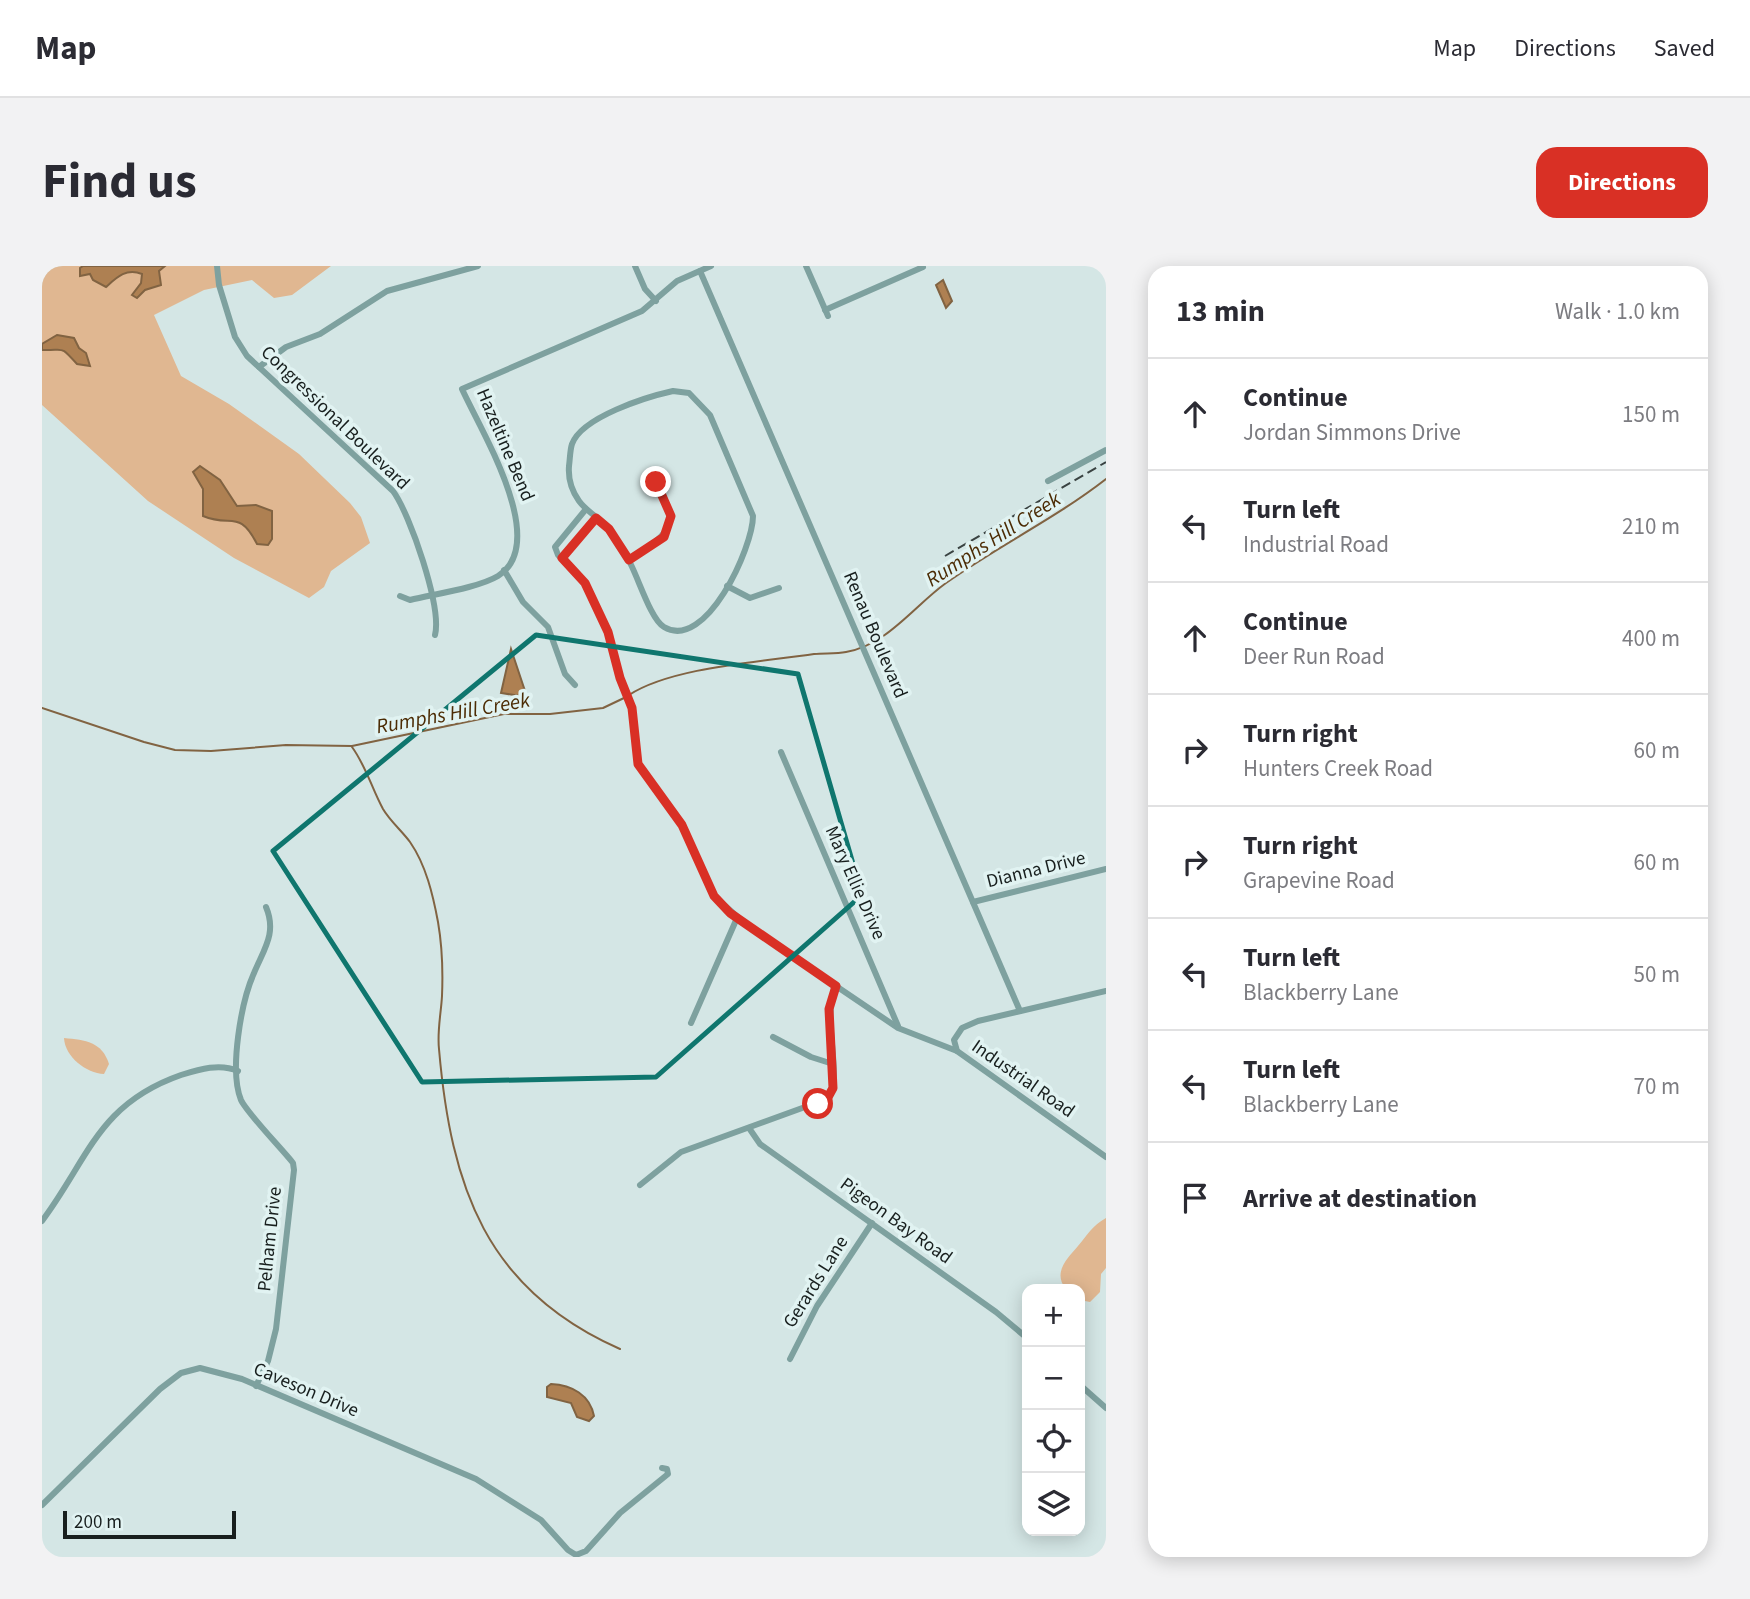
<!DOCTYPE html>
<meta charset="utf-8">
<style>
body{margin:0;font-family:"Source Sans 3",sans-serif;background:#f2f2f3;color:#2b2b33}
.controls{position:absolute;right:21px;bottom:21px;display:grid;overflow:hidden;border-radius:14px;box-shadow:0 4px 18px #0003}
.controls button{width:63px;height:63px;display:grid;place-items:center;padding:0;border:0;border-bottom:2px solid #e1e1e2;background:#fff;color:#2b2b33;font:35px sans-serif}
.scale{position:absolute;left:21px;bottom:18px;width:173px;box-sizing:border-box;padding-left:7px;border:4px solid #181f1e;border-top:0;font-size:19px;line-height:24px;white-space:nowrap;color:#181f1e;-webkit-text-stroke:5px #e1f3f2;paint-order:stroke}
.stop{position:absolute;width:21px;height:21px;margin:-16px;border:5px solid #d93025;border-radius:50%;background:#fff}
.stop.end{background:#d93025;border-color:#fff;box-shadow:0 2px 7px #0008}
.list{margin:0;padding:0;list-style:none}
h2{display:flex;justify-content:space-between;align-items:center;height:91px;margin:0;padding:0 28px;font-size:30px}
h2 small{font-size:23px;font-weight:400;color:#7c7c81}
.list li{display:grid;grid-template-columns:46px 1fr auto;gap:21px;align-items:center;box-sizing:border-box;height:112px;padding:0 28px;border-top:2px solid #e1e1e2}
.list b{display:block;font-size:26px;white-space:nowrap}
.list p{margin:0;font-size:23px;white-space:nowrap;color:#7c7c81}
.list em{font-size:23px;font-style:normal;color:#7c7c81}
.icon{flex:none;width:38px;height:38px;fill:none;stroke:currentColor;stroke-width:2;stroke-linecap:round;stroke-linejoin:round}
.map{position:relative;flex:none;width:1064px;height:1291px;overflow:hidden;border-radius:21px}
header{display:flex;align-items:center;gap:42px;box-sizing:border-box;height:98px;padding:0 35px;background:#fff;border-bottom:2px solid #e1e1e2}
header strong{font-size:33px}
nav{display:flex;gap:38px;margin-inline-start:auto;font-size:24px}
.intro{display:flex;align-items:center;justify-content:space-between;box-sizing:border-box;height:168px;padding:0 42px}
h1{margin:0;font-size:49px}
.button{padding:18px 32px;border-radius:21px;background:#d93025;color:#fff;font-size:24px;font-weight:700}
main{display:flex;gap:42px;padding:0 42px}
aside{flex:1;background:#fff;border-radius:21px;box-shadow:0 4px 18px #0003}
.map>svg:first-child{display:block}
.green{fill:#e0b791}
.water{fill:#ae8052;stroke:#816342;stroke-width:2}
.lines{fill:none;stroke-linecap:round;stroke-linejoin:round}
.stream{stroke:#816342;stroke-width:2}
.street{stroke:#7ea19f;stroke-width:6}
.rail{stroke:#3a4342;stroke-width:2;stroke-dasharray:10 5;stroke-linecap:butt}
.route{stroke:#d93025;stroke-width:9}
.marked{fill:none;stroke:#0f766e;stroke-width:5;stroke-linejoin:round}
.labels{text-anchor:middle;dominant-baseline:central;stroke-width:7;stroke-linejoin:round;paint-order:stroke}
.street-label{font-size:19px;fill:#181f1e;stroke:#e1f3f2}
.water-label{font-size:21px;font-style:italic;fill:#4c2c05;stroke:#e1f3f2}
</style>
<header>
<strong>Map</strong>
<nav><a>Map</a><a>Directions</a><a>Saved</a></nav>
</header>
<div class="intro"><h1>Find us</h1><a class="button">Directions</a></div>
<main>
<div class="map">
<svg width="1064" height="1291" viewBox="0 0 1064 1291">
<rect width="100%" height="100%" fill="#d4e6e5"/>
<g class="green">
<path d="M0,0H289L250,29L232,32L210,14L162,24L112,49L139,110L187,138L257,188L308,237L319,251L328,277L289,305L282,321L267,332L192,292L106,235L0,139Z"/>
<path d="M22,772C44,774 60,776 67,798L62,808C44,807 23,791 22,772Z"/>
<path d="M1064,952V1002L1059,1008L1058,1026L1048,1036L1038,1034V1023H1024C1010,1006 1026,992 1036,980C1046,968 1050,960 1064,952Z"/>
</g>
<g class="water">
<path d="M41,0H123L117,5L119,19L103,24L95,32L90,29L99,17L100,8C84,2 75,11 64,21L51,14L48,8L38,10V2Z"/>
<path d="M901,14L910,35L904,42L894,19Z"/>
<path d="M15,69L32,72L37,82L44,87L48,100L35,98C17,78 23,85 0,84V78Z"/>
<path d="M158,200L178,214L195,240L214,239L230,245V273L226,279L215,278C197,243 190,262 161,250V223L151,206Z"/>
<path d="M469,383L485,431L459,427Z"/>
<path d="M509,1118C530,1119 548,1129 552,1150L547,1155L535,1151L529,1137L505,1131V1121Z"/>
</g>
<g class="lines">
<g class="stream">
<path d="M587,429C630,401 719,396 772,388C783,387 794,388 804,386C845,379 872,340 904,317C956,280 1014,252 1064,213"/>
<path d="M0,442L102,476L133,484L169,485L244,479L310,480L462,448H508L561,442L582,432"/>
<path d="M310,481C324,500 330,523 341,543C348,555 360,565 368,576C384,599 391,629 396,656C400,679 401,706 400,730C399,748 395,765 397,783C409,921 444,1024 578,1083"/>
</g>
<g class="street">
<path d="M175,0L177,19L193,71L205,90L351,225C368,248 400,341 393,369"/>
<path d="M593,0L603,23L614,35"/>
<path d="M764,0L786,50"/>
<path d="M658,5L978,745"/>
<path d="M783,44L881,1"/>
<path d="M217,101L244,81L278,68L345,25L436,0"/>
<path d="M631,125L647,127L668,149L711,250C711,281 664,386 622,361C608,353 595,307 585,291C580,282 574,272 568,264C559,253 545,246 537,235C529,224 526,213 527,200C528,193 528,184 530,178C540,151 604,131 631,125Z"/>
<path d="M1006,215L1064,184"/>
<path d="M544,243L513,281L516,289L543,317L566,366L578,412L590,442L596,498L640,559L672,630L707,661L856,762L915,785"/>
<path d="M520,292L554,252"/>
<path d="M587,294C626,268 640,262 614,216"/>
<path d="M462,304L481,336L506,361L523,408L533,419"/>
<path d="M685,320L708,332L737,322"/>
<path d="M358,330L368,334C392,328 436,322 456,310C509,277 438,163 420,123L600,45L635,15L669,0"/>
<path d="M739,486L856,760"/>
<path d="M931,636L1064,603"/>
<path d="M1064,725L936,755L920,762L912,774L915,785L1064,891"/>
<path d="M649,757L695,652"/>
<path d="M731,771L769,791L791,798"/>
<path d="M707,862L718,878L954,1046L985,1072"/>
<path d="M598,919L639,886L785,833C803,812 778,753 794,720"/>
<path d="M0,955C47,892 56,838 139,809C158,803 178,797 196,805"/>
<path d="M748,1093L775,1040L830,957"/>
<path d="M1038,1119L1064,1142"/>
<path d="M214,1120L226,1095L234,1063L252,904L251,897C240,883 205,847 199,834C187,805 199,736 212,707C222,683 235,667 224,641"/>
<path d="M0,1239L118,1123L139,1107L158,1102L200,1113L434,1213L499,1254L526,1284L534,1289L544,1285L578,1247L626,1208L625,1203L620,1202"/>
</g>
<path class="rail" d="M903,290L1064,196"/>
</g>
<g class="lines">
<path class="route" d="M614,216L629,250L622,271L587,294L567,263L554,252L520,292L543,317L566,366L578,412L590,442L596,498L640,559L672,630L688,647L794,720L787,743L791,822L785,833L776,838"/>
</g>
<path class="marked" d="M494,369L756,408L820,629L614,811L380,816L231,585Z"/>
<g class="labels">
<g class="street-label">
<text transform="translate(293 152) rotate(44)">Congressional Boulevard</text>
<text transform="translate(463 179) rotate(67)">Hazeltine Bend</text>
<text transform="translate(833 369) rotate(67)">Renau Boulevard</text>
<text transform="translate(994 604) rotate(-14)">Dianna Drive</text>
<text transform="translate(813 617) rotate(66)">Mary Ellie Drive</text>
<text transform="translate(981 813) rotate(35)">Industrial Road</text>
<text transform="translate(854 955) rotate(36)">Pigeon Bay Road</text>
<text transform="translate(228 973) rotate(-84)">Pelham Drive</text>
<text transform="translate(774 1016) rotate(-58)">Gerards Lane</text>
<text transform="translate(264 1124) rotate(23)">Caveson Drive</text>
</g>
<g class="water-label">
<text transform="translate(951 273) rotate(-33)">Rumphs Hill Creek</text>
<text transform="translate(411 447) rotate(-10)">Rumphs Hill Creek</text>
</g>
</g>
</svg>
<div class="controls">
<button>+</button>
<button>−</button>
<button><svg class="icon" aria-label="locate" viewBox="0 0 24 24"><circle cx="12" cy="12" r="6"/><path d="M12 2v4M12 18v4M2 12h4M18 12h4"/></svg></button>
<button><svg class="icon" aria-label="layers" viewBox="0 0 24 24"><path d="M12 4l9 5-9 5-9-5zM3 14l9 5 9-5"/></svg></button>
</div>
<div class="scale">200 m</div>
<div class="stop" style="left:776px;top:838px"></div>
<div class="stop end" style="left:614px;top:216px"></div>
</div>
<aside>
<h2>13 min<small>Walk · 1.0 km</small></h2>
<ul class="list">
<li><svg class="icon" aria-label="ahead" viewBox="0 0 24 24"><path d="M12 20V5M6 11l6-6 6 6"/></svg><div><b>Continue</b><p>Jordan Simmons Drive</p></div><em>150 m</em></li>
<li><svg class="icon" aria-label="left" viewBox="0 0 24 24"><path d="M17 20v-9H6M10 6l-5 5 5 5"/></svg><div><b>Turn left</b><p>Industrial Road</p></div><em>210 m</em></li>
<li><svg class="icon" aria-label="ahead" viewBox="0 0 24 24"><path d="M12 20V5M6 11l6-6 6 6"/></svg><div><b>Continue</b><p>Deer Run Road</p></div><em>400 m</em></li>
<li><svg class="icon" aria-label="right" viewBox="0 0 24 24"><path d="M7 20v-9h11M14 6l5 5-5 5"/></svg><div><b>Turn right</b><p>Hunters Creek Road</p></div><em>60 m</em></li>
<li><svg class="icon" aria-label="right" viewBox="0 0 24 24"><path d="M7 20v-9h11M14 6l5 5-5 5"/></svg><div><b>Turn right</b><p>Grapevine Road</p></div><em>60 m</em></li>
<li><svg class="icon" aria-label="left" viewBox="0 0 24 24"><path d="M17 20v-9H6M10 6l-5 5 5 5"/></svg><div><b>Turn left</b><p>Blackberry Lane</p></div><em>50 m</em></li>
<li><svg class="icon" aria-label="left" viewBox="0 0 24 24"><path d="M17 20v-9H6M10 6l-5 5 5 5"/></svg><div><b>Turn left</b><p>Blackberry Lane</p></div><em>70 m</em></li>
<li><svg class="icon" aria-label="arrive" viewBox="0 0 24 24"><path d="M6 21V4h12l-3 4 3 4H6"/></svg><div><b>Arrive at destination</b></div></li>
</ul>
</aside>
</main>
